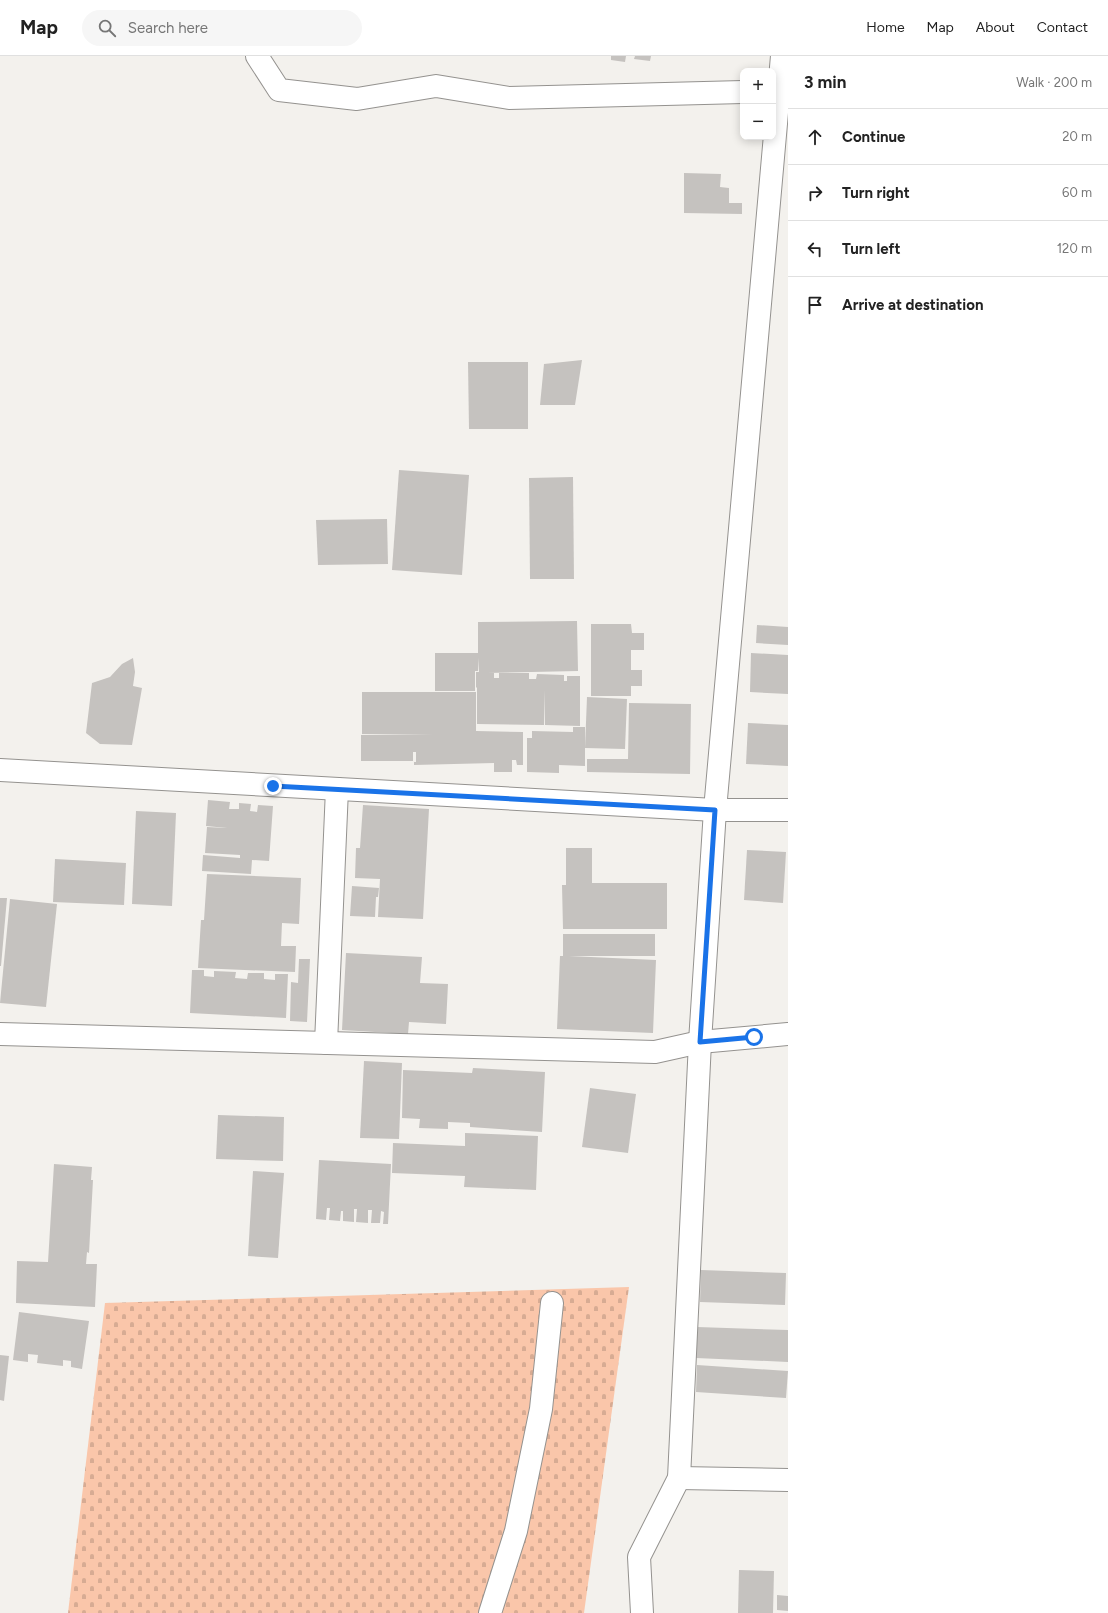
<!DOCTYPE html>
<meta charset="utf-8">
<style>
body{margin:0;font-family:Figtree,sans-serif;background:#f6f6f6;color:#222}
.controls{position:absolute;right:12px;top:12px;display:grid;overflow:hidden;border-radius:8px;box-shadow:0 2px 10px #0003}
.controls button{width:36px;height:36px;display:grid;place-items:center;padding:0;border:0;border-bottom:1px solid #e0e0e0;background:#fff;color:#222;font:20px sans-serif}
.stop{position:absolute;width:12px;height:12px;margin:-9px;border:3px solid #1a73e8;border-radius:50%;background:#fff}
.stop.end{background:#1a73e8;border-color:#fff;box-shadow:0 1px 4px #0008}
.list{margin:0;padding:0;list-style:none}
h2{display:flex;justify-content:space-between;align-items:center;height:52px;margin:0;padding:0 16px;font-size:17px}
h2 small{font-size:13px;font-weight:400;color:#767676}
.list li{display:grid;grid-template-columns:26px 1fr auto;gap:12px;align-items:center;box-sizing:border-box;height:56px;padding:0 16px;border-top:1px solid #e0e0e0}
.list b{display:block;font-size:15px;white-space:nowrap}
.list em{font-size:13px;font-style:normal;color:#767676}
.icon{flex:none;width:22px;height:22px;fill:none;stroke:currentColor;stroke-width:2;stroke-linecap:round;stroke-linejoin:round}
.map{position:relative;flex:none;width:788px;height:1557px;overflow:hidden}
header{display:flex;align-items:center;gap:24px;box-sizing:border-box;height:56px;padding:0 20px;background:#fff;border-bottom:1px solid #e0e0e0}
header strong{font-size:19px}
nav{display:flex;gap:22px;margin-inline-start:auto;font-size:14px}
.search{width:280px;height:36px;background:#f6f6f6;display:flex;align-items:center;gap:10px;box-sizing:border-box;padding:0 14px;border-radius:22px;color:#767676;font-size:15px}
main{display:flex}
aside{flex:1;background:#fff}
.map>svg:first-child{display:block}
.cemetery{fill:url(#cemetery-stones)}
.building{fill:#c5c2bf}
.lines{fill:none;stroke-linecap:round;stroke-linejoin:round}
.minor-casing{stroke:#94928f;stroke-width:24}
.minor{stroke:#fff;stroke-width:22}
.route{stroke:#1a73e8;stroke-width:5}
</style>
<header>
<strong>Map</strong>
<div class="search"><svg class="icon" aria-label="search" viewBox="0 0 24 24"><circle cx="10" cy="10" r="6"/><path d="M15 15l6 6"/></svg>Search here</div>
<nav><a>Home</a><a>Map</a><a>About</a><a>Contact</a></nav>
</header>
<main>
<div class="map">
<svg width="788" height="1557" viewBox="0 0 788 1557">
<defs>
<pattern id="cemetery-stones" width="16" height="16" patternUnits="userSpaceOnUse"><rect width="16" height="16" fill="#fac6aa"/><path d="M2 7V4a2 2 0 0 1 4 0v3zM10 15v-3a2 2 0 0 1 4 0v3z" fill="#d7ab93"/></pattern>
</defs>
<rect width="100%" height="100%" fill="#f3f1ed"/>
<path class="cemetery" d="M629,1231L584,1557H68L105,1247Z"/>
<g class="building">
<path d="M611,0H626L625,6L611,4Z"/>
<path d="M635,0H651L650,5L634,3Z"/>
<path d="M684,117L721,118L720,131L729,132V147H742V158L684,157Z"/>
<path d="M582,304L575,349H540L544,308Z"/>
<path d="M468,306H528V373H469Z"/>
<path d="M399,414L469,419L462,519L392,514Z"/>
<path d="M573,421L574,523H530L529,422Z"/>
<path d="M387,463L388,508L318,509L316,464Z"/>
<path d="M577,565L578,615L487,617H494V622H499V617H529V623H536L537,618L564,619V625H567V620H580V670L545,669V634L544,669L477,668V632L476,631V616H479L478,602V615H475V635H435V597H478V566Z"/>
<path d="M591,568H631L632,577H644V594H631V614H642V630H631V640H591Z"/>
<path d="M757,569L788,571V589L756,587Z"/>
<path d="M751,597L788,599V638L750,636Z"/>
<path d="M133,602L135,616L133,630L142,632L132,689L100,688L86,677L92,627L110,621L122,608Z"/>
<path d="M362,636H476V675L523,676V709H517L516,704H512V716H494V707L414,709V706H416V696H413V705H361V679L433,678H362Z"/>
<path d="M587,641L627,643L625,693L585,692Z"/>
<path d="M629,647L691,648L690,718L587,716V703H628Z"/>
<path d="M748,667L788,669V710L746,708Z"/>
<path d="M573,671H585V710L559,709V717L527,716V682H532V675L573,676Z"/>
<path d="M208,744L230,746L229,753H239V747L251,748L250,755L257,756L258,749L273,750L269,805L252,804L251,818L202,815L203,799L240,802V799L205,797L207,771L227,772L206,770Z"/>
<path d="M363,749L429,753L423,863L378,861L380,823L355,822L356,792H360Z"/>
<path d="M136,755L176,757L172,850L132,848Z"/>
<path d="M566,792H592V827H667V873H563L562,829H566Z"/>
<path d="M747,794L786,796L783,847L744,844Z"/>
<path d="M55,803L126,807L124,849L53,846Z"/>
<path d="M207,818L301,822L299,868L282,867L281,890H296L295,916L198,912L201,864H204Z"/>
<path d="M352,830L379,832L378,841H376L375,861L350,860Z"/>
<path d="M0,842H7L1,910H0Z"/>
<path d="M10,843L57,848L46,951L0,947Z"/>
<path d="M563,878H655V900H569L656,904L653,977L557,973L560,900H563Z"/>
<path d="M346,897L422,901L420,927L448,928L446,968L409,966L408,978L342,974Z"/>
<path d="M299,903H310L307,966L290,965L291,926L298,927Z"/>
<path d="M192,914H204V920L214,921V915L236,916L235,922L247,923L248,917H264V923L275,924V918H288L286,962L190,957Z"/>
<path d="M364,1005L402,1007L399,1083L360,1082Z"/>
<path d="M473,1012L545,1016L542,1076L470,1071V1067L448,1066V1073L419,1072L420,1063L402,1062L403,1014L472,1017Z"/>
<path d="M590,1032L636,1038L628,1097L582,1091Z"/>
<path d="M218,1059L284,1061L283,1105L216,1103Z"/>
<path d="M465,1077L538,1080L536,1134L464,1131L465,1120L392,1117L393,1087L465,1090Z"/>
<path d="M319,1104L391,1108L388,1168H383L384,1156L381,1155L380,1167H371L372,1154H368V1167L356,1166L357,1153H354V1166L343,1165V1155H341L340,1165L329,1164L330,1152H327L326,1164L316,1163Z"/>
<path d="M54,1108L92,1111L91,1124H93L89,1197L87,1196L86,1208H97L95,1251L16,1247L17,1205L48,1206Z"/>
<path d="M253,1115L284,1117L278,1202L248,1200Z"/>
<path d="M701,1214L786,1217L785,1249L700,1246Z"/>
<path d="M19,1256L89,1265L82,1313L71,1311V1305L63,1304V1310L37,1307L38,1299L28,1298V1306L13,1304Z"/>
<path d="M697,1271L788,1274V1306L696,1302Z"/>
<path d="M0,1299L9,1300L4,1345L0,1344Z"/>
<path d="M697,1309L788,1315L786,1342L696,1336Z"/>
<path d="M739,1514L774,1515L773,1557H738Z"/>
<path d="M777,1539L788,1540V1555L777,1554Z"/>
</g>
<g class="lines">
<defs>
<g id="minor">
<path d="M257,0L279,34L357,43L436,30L509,42L743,36"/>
<path d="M0,714L715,754H788"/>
<path d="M0,978L655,996L700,986L788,978"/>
<path d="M326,987L337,733"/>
<path d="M679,1422L788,1424"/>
<path d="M490,1557L516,1475L541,1353L552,1247"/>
<path d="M642,1557L639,1501L679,1422L700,986L715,754L782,0"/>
</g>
</defs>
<use href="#minor" class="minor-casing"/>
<use href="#minor" class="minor"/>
</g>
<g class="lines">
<path class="route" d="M273,730L715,754L700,986L754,981"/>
</g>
</svg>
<div class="controls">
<button>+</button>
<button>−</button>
</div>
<div class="stop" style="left:754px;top:981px"></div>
<div class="stop end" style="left:273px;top:730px"></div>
</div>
<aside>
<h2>3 min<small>Walk · 200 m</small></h2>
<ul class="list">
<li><svg class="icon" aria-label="ahead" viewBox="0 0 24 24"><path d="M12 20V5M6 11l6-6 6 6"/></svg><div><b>Continue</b></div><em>20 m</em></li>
<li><svg class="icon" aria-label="right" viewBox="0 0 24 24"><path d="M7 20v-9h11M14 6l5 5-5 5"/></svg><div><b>Turn right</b></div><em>60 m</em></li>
<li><svg class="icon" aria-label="left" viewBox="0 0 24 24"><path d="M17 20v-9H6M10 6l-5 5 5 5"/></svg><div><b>Turn left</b></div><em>120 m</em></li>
<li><svg class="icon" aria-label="arrive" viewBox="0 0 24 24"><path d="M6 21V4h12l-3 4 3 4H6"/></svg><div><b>Arrive at destination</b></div></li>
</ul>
</aside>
</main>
